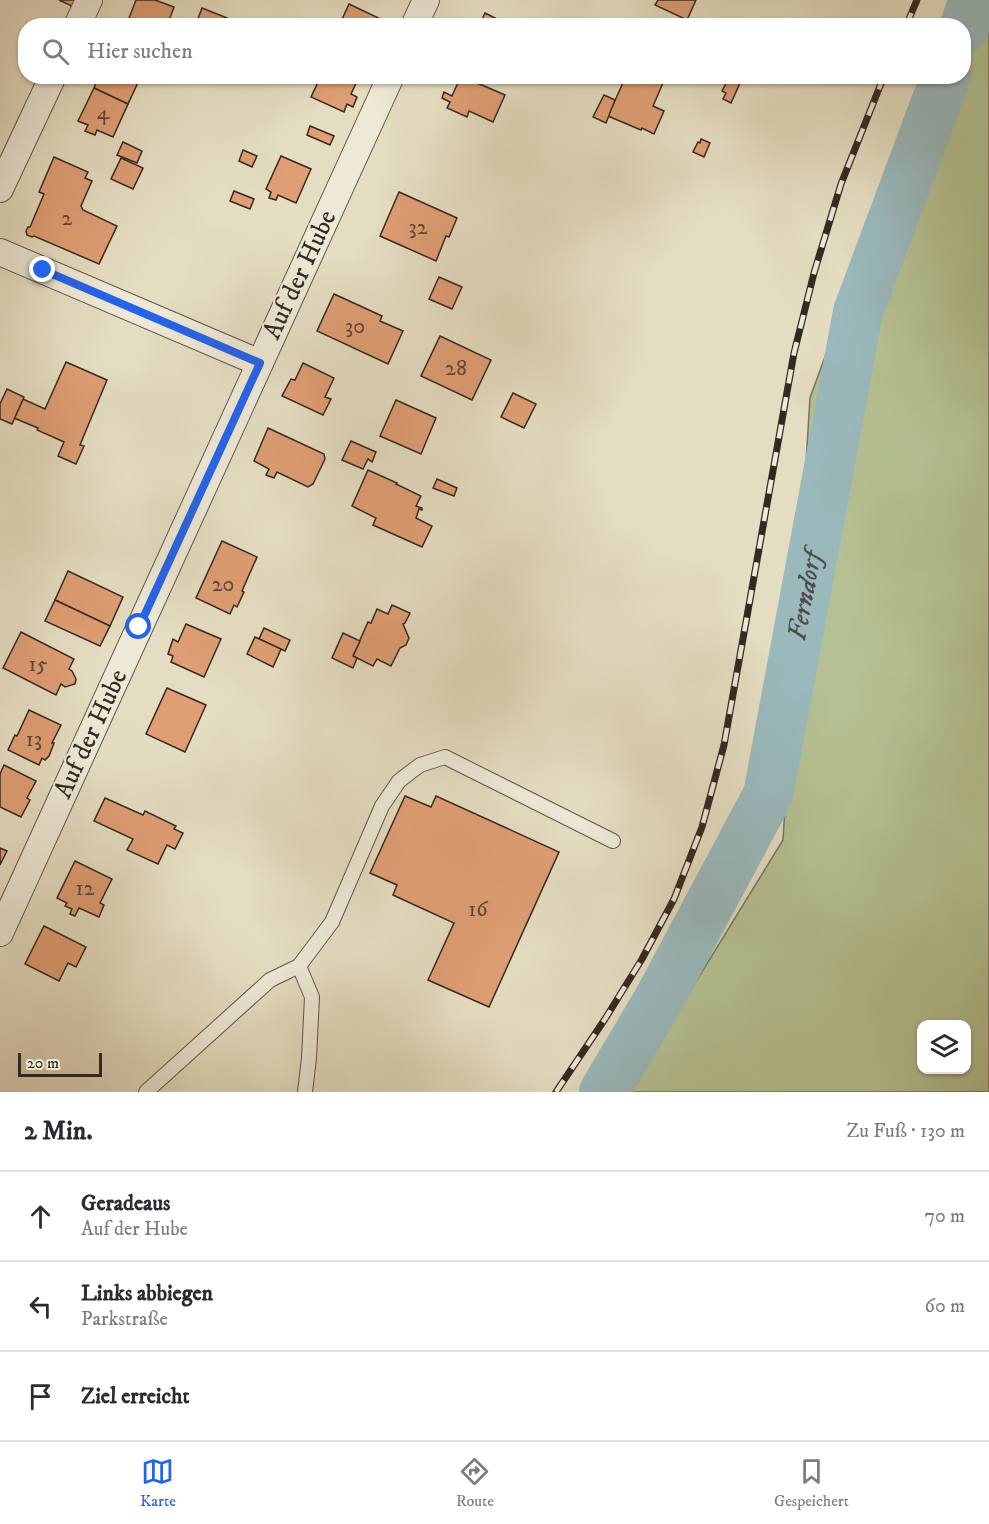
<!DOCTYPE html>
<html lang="de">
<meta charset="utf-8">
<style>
body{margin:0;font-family:"IM FELL DW Pica",serif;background:#f2f2f3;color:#2b2b33}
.controls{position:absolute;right:18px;bottom:18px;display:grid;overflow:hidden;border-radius:12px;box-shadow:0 2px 4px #0004}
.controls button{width:54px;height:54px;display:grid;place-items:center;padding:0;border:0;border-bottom:2px solid #e1e1e2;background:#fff;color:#2b2b33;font:30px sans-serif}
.scale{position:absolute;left:18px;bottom:15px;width:84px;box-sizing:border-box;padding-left:6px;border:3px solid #342922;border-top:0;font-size:16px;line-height:21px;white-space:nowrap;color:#342922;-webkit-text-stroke:4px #eee9d7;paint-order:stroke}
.stop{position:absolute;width:18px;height:18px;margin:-14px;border:4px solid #2563eb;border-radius:50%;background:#fff}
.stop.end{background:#2563eb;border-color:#fff;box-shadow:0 2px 6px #0008}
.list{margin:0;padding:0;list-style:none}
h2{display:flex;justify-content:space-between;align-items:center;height:78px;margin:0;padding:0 24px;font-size:26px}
h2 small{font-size:20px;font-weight:400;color:#7c7c81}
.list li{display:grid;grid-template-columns:39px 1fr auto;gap:18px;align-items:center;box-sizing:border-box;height:90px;padding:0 24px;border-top:2px solid #e1e1e2}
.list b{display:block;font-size:22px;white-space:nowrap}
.list p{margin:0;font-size:20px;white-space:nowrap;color:#7c7c81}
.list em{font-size:20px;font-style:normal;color:#7c7c81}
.icon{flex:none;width:33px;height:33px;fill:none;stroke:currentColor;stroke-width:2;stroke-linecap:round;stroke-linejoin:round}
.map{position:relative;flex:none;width:989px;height:1092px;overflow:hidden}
.search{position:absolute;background:#fff;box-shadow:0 2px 4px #0004;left:18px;right:18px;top:18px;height:66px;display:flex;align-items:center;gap:15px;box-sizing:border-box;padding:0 21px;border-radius:24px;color:#7c7c81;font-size:22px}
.sheet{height:348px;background:#fff}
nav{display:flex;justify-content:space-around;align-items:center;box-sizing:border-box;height:84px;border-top:2px solid #e1e1e2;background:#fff;font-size:16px;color:#7c7c81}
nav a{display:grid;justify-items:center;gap:3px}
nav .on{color:#2563eb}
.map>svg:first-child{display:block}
.green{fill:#b5c192;stroke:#74755a;stroke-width:1.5;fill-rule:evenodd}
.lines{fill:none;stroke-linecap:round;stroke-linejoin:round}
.river{stroke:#9ab9bd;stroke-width:50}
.building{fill:#df9e73;stroke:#342922;stroke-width:1.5}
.lane-casing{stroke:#60564a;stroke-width:16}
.street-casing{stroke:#60564a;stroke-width:28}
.lane{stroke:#eee9d7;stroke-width:14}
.street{stroke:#eee9d7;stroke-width:26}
.rail-casing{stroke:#342922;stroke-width:7}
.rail{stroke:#eee9d7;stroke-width:4.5;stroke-dasharray:14;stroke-linecap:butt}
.route{stroke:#2563eb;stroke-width:8}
.labels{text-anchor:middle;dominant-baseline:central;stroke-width:4.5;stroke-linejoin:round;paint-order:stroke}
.number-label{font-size:22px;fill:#5f4636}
.street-label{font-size:26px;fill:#342922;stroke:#eee9d7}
.water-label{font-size:27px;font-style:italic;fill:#4e4d49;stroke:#eee9d7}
</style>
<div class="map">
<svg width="989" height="1092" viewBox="0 0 989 1092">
<rect width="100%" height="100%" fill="#e5ddc1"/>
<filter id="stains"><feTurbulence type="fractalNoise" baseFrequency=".00333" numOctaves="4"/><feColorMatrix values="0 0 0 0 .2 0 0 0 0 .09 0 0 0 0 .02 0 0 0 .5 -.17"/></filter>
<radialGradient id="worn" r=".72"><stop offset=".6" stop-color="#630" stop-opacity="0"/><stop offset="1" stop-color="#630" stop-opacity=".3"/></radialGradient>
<path class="green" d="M955,0H989V1092H628L783,840L810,398L927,77L964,76V26L946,25ZM922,1024H966V1070H922Z"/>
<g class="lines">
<g class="river">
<path d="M964,28L974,0"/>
<path id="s1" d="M604,1092L659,999L768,795L858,312L946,76"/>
</g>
</g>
<g class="building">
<path d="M59,0H77L74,7Z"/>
<path d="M136,0H155L174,7L167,26H126Z"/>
<path d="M658,0H696L687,20L655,5Z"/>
<path d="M349,4L387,22L385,26H339Z"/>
<path d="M202,8L227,18L224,26H199L196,24Z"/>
<path d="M485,13L511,26H479Z"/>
<path d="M99,76H141L128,104L94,88Z"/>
<path d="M321,76L359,77L351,94L357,97L353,107L347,104L344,112L311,97Z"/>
<path d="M461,76L505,95L493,122L469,111L467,117L447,108L450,102L442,98L444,92L452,96Z"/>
<path d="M626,76H666L653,106L664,111L654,134L642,128L641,130L608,116Z"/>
<path d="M729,78L740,83L731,103L723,99L726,93L722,91Z"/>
<path d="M94,88L128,104L113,137L97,130L95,135L85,131L88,125L78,121Z"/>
<path d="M604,95L615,100L606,123L593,117Z"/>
<path d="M310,126L334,136L330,145L307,135Z"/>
<path d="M701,139L710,143L704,157L693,152L698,142L700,143Z"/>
<path d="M123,142L142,151L137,163L117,155Z"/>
<path d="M243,150L257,156L252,167L239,161Z"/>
<path d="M281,156L311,169L296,203L278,195L276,200L269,198L271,192L266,189Z"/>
<path d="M54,157L88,172L85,178L92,181L81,206L83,210L117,226L99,264L34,236L32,237L27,235L26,231L28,227H30L44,194L39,192Z"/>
<path d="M121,158L143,168L133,189L111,179Z"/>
<path d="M234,191L254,199L250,209L230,201Z"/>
<path d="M399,192L457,218L449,237L446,236L436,261L380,236Z"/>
<path d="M439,277L462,287L452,309L429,299Z"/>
<path d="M334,294L382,316L380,321L403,331L388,364L317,331Z"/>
<path d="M440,336L491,360L472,400L421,376Z"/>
<path d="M66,362L107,380L80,445L84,446L76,464L58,456L64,442L37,430L38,428L14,418L23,399L45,409Z"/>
<path d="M303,363L334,378L325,397L331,399L323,415L282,396L291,379L295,380Z"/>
<path d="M7,389L24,397L12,424L0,419V404Z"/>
<path d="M513,393L536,404L524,428L501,417Z"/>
<path d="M396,400L436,418L421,454L380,436Z"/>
<path d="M268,428L324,454L325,459L313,484L308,487L277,472L274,478L266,475L269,469L254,461Z"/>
<path d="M351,441L376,452L372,462L368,459L363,469L342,460Z"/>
<path d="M368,470L397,483L396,484L421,496L416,506L422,508V510L419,509L416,518L432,526L422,547L373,525L376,518L352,506Z"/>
<path d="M437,479L457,488L454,496L433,488Z"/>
<path d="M222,541L257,557L242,591L244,592L237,607L234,605L230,614L196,598Z"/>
<path d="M68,571L123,597L110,626L55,600Z"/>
<path d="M55,600L110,626L100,646L45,621Z"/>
<path d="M392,605L410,613L405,623L403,624L409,638L406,645L400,648L391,666L377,659L373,666L353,656L368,622L371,623L377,609L388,614Z"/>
<path d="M186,624L221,639L204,677L171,662L173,656L168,654L173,639L178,642Z"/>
<path d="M264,628L290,640L285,651L259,639Z"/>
<path d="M21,632L74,659L69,669L72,671L76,679L75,684L65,687L61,684L56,695L3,668Z"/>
<path d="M343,633L360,641L353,656L357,658L353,668L332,658Z"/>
<path d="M255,637L281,649L273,667L247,654Z"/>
<path d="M167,688L206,705L185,752L146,734Z"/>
<path d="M29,710L61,725L52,743H54L49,756L45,760L42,758L39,765L8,750L15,735L17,736Z"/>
<path d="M4,765L36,781L27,798L30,800L21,817L0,807V774Z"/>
<path d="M405,796L431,807L436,796L559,852L489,1007L428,980L454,923L393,895L397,885L370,873Z"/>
<path d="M105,798L143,815L145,811L176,826L174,829L183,833L175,849L167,845L158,864L127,850L133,839L94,821Z"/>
<path d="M0,848L7,851L0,865Z"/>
<path d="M75,861L112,879L100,903L104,905L99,917L79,908L75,916L70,914L72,909L65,906L67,903L57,898Z"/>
<path d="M44,926L86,947L76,967L68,963L59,981L25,964Z"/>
</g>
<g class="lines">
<defs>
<g id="lane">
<path d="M146,1092L270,980L299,966"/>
<path d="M305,1092L309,1058L312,997L299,966L332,922L382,806L399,781L420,765L445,757L613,841"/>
</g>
<g id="street">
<path d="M77,26L89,0"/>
<path d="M414,26L426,0"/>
<path d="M0,189L53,76"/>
<path d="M0,252L260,363"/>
<path d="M0,933L391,76"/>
</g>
</defs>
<use href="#lane" class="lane-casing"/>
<use href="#street" class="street-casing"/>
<use href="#lane" class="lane"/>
<use href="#street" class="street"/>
<defs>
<g id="rail">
<path d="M906,26L917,0"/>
<path d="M556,1092L605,1019L642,959L674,899L702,827L724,745L794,353L814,273L841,184L884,76"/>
</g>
</defs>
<use href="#rail" class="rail-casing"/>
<use href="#rail" class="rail"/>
</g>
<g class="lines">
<path class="route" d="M43,270L260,363L139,627"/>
</g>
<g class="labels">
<g class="number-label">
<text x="103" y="112">4</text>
<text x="67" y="218">2</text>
<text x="418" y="227">32</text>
<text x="355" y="326">30</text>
<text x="456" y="368">28</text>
<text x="223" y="584">20</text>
<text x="38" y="664">15</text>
<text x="34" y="739">13</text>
<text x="85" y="888">12</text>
<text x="478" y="909">16</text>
</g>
<g class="street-label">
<text transform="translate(300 275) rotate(-65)">Auf der Hube</text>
<text transform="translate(91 734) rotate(-65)">Auf der Hube</text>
</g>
<g class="water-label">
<text stroke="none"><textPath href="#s1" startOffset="542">Ferndorf</textPath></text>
</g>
</g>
<rect width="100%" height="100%" filter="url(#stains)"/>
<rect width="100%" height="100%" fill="url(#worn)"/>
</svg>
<div class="controls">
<button><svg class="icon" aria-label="layers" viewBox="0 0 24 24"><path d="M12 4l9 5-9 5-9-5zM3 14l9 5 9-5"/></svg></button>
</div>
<div class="scale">20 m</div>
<div class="stop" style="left:139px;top:627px"></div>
<div class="stop end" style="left:43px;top:270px"></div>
<div class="search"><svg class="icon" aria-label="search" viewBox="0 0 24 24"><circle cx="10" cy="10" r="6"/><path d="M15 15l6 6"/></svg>Hier suchen</div>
</div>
<section class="sheet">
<h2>2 Min.<small>Zu Fuß · 130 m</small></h2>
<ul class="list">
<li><svg class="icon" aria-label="ahead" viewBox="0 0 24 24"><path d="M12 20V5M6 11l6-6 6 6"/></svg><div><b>Geradeaus</b><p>Auf der Hube</p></div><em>70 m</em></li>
<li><svg class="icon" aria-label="left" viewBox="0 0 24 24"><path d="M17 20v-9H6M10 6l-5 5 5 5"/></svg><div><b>Links abbiegen</b><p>Parkstraße</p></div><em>60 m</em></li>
<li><svg class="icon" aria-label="arrive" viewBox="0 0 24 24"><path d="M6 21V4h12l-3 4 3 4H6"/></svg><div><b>Ziel erreicht</b></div></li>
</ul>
</section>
<nav>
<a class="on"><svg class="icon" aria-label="map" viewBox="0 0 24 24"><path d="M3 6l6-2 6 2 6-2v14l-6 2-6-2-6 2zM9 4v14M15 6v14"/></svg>Karte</a>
<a><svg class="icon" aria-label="directions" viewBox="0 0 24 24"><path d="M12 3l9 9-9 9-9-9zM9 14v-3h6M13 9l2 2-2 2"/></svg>Route</a>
<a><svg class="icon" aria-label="saved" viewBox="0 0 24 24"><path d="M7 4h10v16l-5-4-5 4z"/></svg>Gespeichert</a>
</nav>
